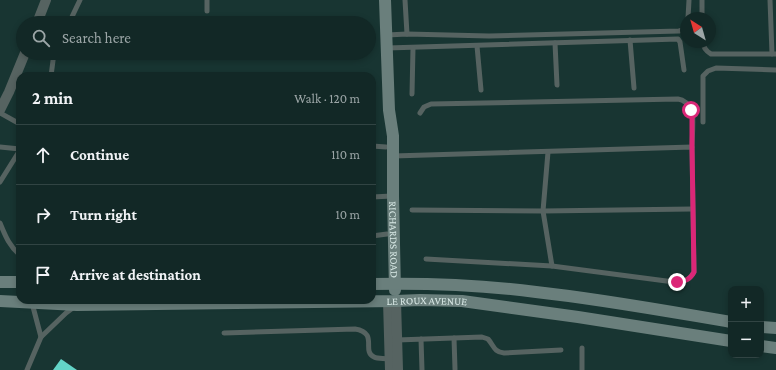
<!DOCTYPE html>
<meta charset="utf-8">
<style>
body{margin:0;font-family:"Crimson Pro",serif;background:#1f3432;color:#f1f3f6}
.controls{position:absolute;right:12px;bottom:12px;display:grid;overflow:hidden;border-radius:8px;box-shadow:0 2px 6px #0003}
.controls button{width:36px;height:36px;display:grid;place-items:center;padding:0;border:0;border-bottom:1px solid #314443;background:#122826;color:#f1f3f6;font:20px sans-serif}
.compass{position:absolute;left:680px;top:12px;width:36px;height:36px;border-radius:50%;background:#122826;box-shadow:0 2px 6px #0003;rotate:323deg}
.stop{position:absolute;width:12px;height:12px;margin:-9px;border:3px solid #db2777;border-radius:50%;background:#fff}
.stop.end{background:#db2777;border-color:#fff;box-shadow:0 1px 4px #0008}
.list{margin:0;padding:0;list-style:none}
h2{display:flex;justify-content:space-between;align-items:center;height:52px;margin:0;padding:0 16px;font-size:17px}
h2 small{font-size:13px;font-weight:400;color:#9ca6a7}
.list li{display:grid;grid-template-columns:26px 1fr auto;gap:12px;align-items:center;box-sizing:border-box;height:60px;padding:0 16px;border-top:1px solid #314443}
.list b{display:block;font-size:15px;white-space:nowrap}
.list em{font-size:13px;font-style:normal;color:#9ca6a7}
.icon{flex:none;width:22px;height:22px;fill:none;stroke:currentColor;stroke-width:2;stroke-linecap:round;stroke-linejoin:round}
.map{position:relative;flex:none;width:776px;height:370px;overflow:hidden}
.search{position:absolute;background:#122826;box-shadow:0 2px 6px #0003;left:16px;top:16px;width:360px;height:44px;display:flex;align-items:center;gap:10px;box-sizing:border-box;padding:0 14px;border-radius:22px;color:#9ca6a7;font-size:15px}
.panel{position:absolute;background:#122826;box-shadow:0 2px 6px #0003;left:16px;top:72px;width:360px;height:232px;border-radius:12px}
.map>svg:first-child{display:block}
.building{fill:#63d4c7}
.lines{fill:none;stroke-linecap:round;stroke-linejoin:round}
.lane{stroke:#566361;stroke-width:5}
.street{stroke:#566361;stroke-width:10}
.secondary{stroke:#6a7f7c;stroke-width:12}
.route{stroke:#db2777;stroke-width:5}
.labels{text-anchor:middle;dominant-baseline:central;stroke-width:4;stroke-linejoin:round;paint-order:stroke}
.street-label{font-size:11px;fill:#d7e7e4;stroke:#0e1a18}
</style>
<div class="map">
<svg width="776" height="370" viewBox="0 0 776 370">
<rect width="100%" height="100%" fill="#183532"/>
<path class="building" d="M61,359L77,370H53Z"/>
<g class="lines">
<g class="lane">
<path d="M207,0V11"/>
<path d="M405,0L407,34"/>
<path d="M702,0V18"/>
<path d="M770,0L772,54"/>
<path d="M688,18L689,0"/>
<path d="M69,23L80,0"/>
<path d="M387,35L407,34L489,36L679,31L686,29"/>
<path d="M630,40L634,88"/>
<path d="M703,42C703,48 706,51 711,54H776"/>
<path d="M555,43L557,85"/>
<path d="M477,46L481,90"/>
<path d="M387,48L678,39L680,42L684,70"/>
<path d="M51,76L54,53"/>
<path d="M412,94L413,48"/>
<path d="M0,113L20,124"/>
<path d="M420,113L424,107L431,104L678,99C685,100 689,105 692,111C694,117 692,140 692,147"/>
<path d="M703,122V76L708,71L716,68L776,70"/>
<path d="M372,146L386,147"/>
<path d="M0,147L20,149"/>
<path d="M548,152L543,211L552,266"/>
<path d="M393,156L692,147L694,272C689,281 683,282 674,282L552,266L426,259"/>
<path d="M0,182L20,150"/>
<path d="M372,197L392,196"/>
<path d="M412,210L543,211L692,209"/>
<path d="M0,223C5,235 9,246 20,255"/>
<path d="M372,236L387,234"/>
<path d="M32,303L41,337"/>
<path d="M224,333L355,329C379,333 361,351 374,357C378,359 384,358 389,359"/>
<path d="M454,338L455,369"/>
<path d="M421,339L422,370"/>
<path d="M397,340L482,337L488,339C494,346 494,352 504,353L561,350"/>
<path d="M582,348V370"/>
<path d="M27,370L41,337L66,313L74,307"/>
</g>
<g class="street">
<path d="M37,23L46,0"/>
<path d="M0,110L9,92L25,53"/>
<path d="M388,301L390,370"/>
<path d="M396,301L398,370"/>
</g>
<g class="secondary">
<path id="s1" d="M385,0L389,110L393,136V196L395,290"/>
<path d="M0,282H20"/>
<path d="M372,284C426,283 482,285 536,292C601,299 666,311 731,322"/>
<path id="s2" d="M0,301L77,305L396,301L420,300L462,301L578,317L731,341"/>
<path d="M761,327L776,328"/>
<path d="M761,346L776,348"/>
</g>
</g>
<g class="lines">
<path class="route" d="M677,282C685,281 690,280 694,272L692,147V112L691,110"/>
</g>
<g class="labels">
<g class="street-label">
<text stroke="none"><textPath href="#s1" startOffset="240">RICHARDS ROAD</textPath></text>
<text stroke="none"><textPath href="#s2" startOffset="427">LE ROUX AVENUE</textPath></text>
</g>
</g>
</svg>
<div class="controls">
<button>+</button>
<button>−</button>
</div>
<svg class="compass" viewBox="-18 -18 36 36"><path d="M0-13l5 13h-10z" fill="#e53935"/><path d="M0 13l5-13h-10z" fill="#9ca6a7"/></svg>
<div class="stop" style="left:691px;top:110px"></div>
<div class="stop end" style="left:677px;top:282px"></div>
<div class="search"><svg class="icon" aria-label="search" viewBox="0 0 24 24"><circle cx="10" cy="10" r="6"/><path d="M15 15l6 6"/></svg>Search here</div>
<section class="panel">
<h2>2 min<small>Walk · 120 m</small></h2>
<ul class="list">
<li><svg class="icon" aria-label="ahead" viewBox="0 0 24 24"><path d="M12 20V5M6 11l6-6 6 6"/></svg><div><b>Continue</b></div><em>110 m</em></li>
<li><svg class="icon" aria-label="right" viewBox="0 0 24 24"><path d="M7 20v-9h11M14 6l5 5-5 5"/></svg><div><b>Turn right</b></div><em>10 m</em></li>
<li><svg class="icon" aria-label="arrive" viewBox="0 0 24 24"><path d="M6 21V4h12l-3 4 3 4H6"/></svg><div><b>Arrive at destination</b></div></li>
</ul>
</section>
</div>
